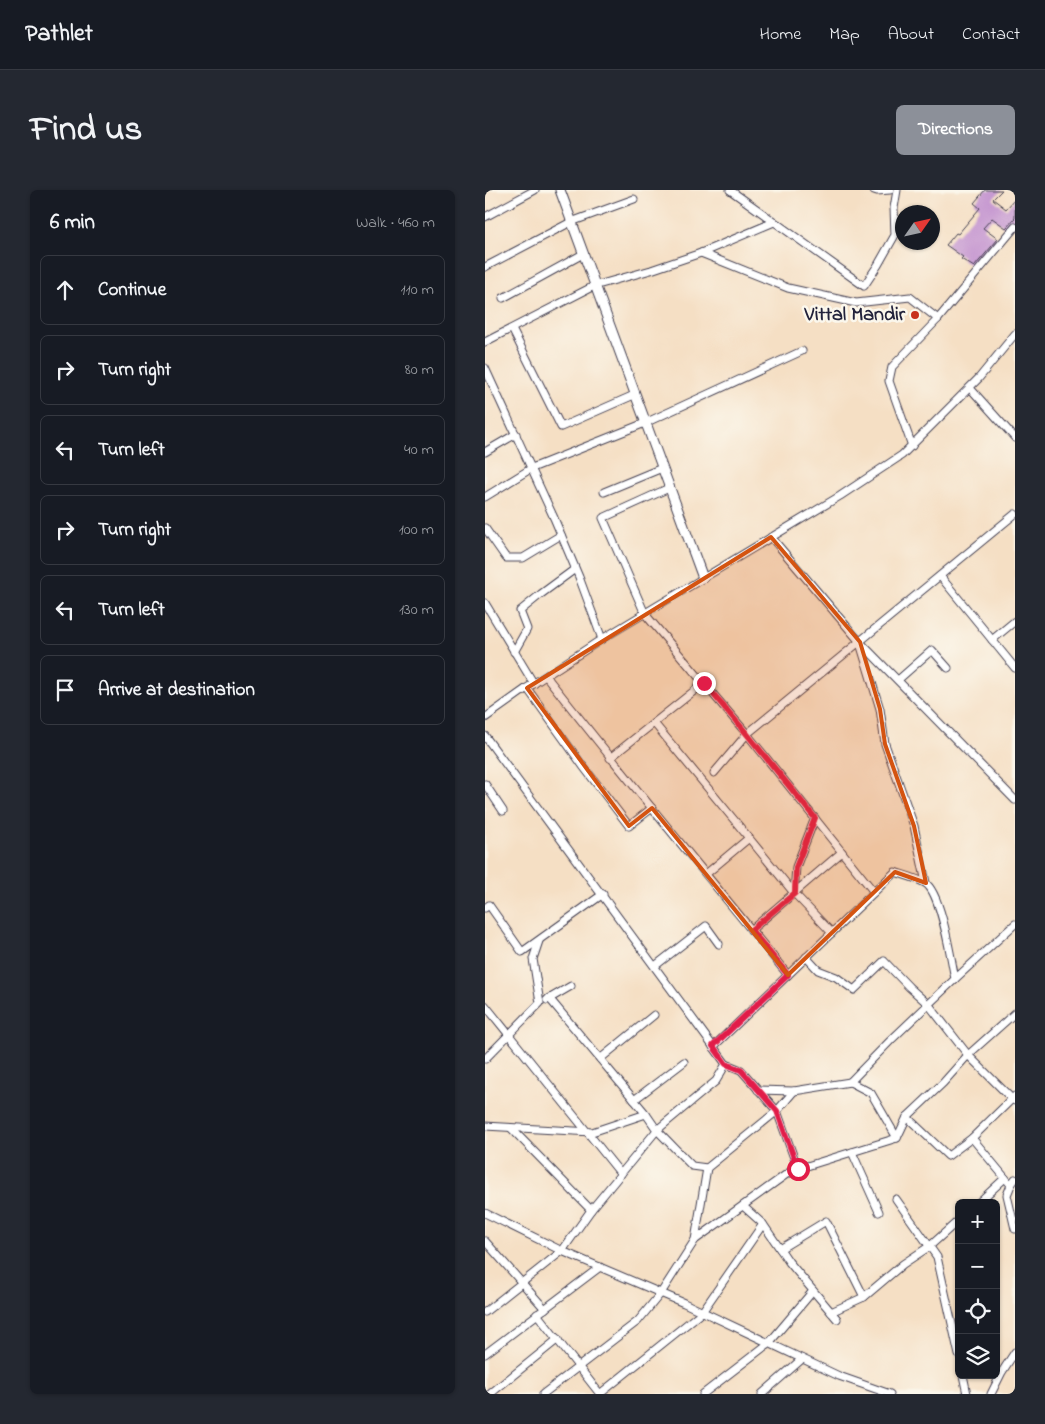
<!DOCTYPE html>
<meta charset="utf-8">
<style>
body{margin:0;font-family:"Indie Flower",sans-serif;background:#242831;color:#f1f3f6}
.controls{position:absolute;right:15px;bottom:15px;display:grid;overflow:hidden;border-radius:8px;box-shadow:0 1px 4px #0004}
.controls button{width:45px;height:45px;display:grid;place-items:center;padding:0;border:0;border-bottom:1px solid #363941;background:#171b24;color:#f1f3f6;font:25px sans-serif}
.compass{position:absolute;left:410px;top:15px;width:45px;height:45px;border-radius:50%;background:#171b24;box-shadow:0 1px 4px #0004;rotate:56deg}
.stop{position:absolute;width:15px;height:15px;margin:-11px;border:4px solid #e11d48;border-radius:50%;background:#fff}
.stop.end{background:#e11d48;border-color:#fff;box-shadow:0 1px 5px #0008}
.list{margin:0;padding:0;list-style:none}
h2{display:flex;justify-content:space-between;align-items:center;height:65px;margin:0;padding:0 20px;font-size:21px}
h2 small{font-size:16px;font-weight:400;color:#9ea1a6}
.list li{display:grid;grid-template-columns:32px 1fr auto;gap:15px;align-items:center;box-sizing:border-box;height:70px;margin:0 10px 10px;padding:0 10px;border:1px solid #363941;border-radius:8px}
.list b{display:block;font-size:19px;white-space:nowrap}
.list em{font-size:16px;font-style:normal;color:#9ea1a6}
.icon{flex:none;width:28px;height:28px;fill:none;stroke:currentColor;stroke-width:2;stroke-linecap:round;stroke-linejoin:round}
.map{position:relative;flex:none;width:530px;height:1204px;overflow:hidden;border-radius:8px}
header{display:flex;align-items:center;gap:30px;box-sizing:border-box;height:70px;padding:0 25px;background:#171b24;border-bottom:1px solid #363941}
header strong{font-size:24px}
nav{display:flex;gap:28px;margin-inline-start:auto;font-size:18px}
.intro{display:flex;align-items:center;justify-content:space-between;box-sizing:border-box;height:120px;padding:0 30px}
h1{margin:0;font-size:35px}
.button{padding:12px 22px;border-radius:8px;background:#8c9099;color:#fff;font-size:18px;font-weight:700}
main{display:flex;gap:30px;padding:0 30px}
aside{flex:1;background:#171b24;border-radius:8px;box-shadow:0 1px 4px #0004}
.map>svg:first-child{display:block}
.building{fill:#c393cf}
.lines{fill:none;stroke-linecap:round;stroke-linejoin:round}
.minor-casing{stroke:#423e50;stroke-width:9}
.tertiary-casing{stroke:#423e50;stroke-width:11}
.minor{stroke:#fff;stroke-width:7}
.tertiary{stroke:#fff;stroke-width:9}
.route{stroke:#e11d48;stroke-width:6}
.marked{fill:#d45411;fill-opacity:0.2;stroke:#d45411;stroke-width:4;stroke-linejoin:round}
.poi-dot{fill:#c8321e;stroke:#fbf7ec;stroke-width:2}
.labels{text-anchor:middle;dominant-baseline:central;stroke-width:5;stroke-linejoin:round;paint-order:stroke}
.poi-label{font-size:20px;font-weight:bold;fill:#22223b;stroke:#fbf7ec;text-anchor:end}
</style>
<header>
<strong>Pathlet</strong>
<nav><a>Home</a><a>Map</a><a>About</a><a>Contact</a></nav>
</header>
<div class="intro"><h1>Find us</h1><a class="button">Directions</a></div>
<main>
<aside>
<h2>6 min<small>Walk · 460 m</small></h2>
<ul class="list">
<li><svg class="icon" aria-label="ahead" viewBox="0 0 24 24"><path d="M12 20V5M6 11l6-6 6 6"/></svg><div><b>Continue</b></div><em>110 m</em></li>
<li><svg class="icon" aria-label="right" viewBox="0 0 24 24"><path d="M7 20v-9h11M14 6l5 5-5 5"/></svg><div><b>Turn right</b></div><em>80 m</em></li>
<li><svg class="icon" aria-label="left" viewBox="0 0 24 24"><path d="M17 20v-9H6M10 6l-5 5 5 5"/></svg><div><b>Turn left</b></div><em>40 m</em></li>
<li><svg class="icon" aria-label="right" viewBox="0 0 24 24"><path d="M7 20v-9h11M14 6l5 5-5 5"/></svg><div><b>Turn right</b></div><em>100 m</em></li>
<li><svg class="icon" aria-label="left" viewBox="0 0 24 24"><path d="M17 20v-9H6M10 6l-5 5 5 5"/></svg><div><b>Turn left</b></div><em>130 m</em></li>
<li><svg class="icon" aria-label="arrive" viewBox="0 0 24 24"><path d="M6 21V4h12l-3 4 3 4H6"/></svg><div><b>Arrive at destination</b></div></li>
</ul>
</aside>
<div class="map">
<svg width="530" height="1204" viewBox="0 0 530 1204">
<rect width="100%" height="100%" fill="#fbf7ec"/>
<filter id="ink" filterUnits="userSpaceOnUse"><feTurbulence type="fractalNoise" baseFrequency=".02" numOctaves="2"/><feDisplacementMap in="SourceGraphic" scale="10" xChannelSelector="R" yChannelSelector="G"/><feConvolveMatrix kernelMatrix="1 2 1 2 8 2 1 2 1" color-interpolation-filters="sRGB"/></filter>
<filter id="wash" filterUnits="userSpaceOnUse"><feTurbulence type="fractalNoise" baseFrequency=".0096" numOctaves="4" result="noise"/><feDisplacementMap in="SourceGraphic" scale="20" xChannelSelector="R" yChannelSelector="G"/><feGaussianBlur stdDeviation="1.12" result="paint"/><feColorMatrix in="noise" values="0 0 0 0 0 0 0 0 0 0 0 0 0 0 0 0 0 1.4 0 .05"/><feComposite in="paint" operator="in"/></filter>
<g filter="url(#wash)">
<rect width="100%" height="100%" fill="#f5dfc4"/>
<g id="blocks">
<path class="building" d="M500,0H517L508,9L521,19L530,9V28L521,38L507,28L498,38L513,49L489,77L476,69L478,67L461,55L471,43L473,44L495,18L489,13Z"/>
</g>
</g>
<g filter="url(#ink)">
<use href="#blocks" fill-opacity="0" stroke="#423e50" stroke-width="1"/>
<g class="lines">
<defs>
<g id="minor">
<path d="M245,0L379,96L393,75L410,45L409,18L412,0"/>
<path d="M389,0L392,1L405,0"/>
<path d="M0,27L50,0"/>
<path d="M216,63L303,98L371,113L425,107L453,129"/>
<path d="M0,77L86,32L149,9"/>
<path d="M18,108L98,64"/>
<path d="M27,139L76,237L149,205"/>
<path d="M0,152L109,96L166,80L216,63L289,32"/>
<path d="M0,178L69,328L94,387L117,449"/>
<path d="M485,198L530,248"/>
<path d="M427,256L404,191L407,177L453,129L530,37"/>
<path d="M0,262L31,244"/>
<path d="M184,298L118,328L160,424L262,544L389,702"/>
<path d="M119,302L177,278"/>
<path d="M0,307L47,278L160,233L317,161"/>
<path d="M0,338L21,368H38L76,345"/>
<path d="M286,347L375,452L530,610"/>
<path d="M455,386L530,478"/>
<path d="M0,413L49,494"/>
<path d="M507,450L530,431"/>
<path d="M375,453L395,519L400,554L429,636L441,693"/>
<path d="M29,462L42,439L35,421L56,404L90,379"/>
<path d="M61,486C140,587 222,685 303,785"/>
<path d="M413,490L447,460L463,478"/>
<path d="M42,498L98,576L144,636L167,618"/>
<path d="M0,528L42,498L117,449L355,306L417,265L494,188L530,144"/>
<path d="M169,533L264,648L221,684"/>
<path d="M0,546L241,874L231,891L172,940L207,976L222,978"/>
<path d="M125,568L219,493"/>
<path d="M229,583L262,544L530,324"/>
<path d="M0,594L18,621"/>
<path d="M264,648L309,703L347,743"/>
<path d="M309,703L357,662"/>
<path d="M0,718L4,715L37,762L118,704"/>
<path d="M266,740L309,703L311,677L330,628"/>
<path d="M321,767L333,780L351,787L369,800L399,771L424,797L444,815L483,865L527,909L530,906"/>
<path d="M170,776L221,736L234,754"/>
<path d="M470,789L530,734"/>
<path d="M64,808L161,924"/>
<path d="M62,810L86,796"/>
<path d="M0,815L136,984"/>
<path d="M228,857L410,682C419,685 431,688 440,693C456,702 466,769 470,789L405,851L365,892"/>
<path d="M0,869L55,813L48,769L54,751"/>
<path d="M115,869L169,825"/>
<path d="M241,874L256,880L292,921L313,979"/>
<path d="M273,900L309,901L365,892L386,903L412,948"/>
<path d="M149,910L199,872"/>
<path d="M422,927L463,966L487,948L527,909L530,911"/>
<path d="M0,936L107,942L161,924L172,940L106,1020L77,1061L0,1122"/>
<path d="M26,938L106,1020"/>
<path d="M487,948L526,995"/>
<path d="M367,962L394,1022"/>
<path d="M530,989L526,995L522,1005L530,1039"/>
<path d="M411,1009L452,1067L474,1165"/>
<path d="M493,1013L520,988"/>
<path d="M258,1016L278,1034"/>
<path d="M0,1023L77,1061L199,1113L354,1186L405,1204"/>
<path d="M210,1050L222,978L292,921L309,901"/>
<path d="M0,1051L60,1119"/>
<path d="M295,1059L341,1031L379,1107"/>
<path d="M346,1122L379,1107L418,1074L445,1056L474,1030"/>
<path d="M52,1124L115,1204"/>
<path d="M0,1164L115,1077"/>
<path d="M478,1185L482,1204"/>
<path d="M116,1203L217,1122L278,1034L304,1072L352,1129"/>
<path d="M5,1204L73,1149"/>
<path d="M58,1204L153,1131L176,1103L210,1050L306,981L412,948L422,927L458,893L483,865L530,823"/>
<path d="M218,1204L284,1153L328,1101"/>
<path d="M277,1204L317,1169"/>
<path d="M506,1204L517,1182L530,1162"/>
</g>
<path id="tertiary" d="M75,0L218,388"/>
</defs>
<use href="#minor" class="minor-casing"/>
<use href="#tertiary" class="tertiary-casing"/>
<use href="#minor" class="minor"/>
<use href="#tertiary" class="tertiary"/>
</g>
</g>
<g class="lines" filter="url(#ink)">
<path class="route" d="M219,493L262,544L330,628L311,677L310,703L266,740L303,785L228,856L241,874L256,880L292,921L313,979"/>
</g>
<path class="marked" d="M286,347L375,452L395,519L400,554L429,636L441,693L410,682L303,785L167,618L144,636L42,498Z"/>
<circle class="poi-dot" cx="430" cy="125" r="5"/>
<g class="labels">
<g class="poi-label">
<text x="420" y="125">Vittal Mandir</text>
</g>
</g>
</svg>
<div class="controls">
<button>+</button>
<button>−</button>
<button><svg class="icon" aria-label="locate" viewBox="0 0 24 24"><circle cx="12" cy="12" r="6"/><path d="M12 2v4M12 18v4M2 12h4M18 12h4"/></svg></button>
<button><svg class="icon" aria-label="layers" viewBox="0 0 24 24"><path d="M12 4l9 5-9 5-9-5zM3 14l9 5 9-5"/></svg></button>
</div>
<svg class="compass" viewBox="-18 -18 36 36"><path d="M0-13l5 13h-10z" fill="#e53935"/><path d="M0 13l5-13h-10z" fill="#9ea1a6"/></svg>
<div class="stop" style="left:313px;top:979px"></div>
<div class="stop end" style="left:219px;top:493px"></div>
</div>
</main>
